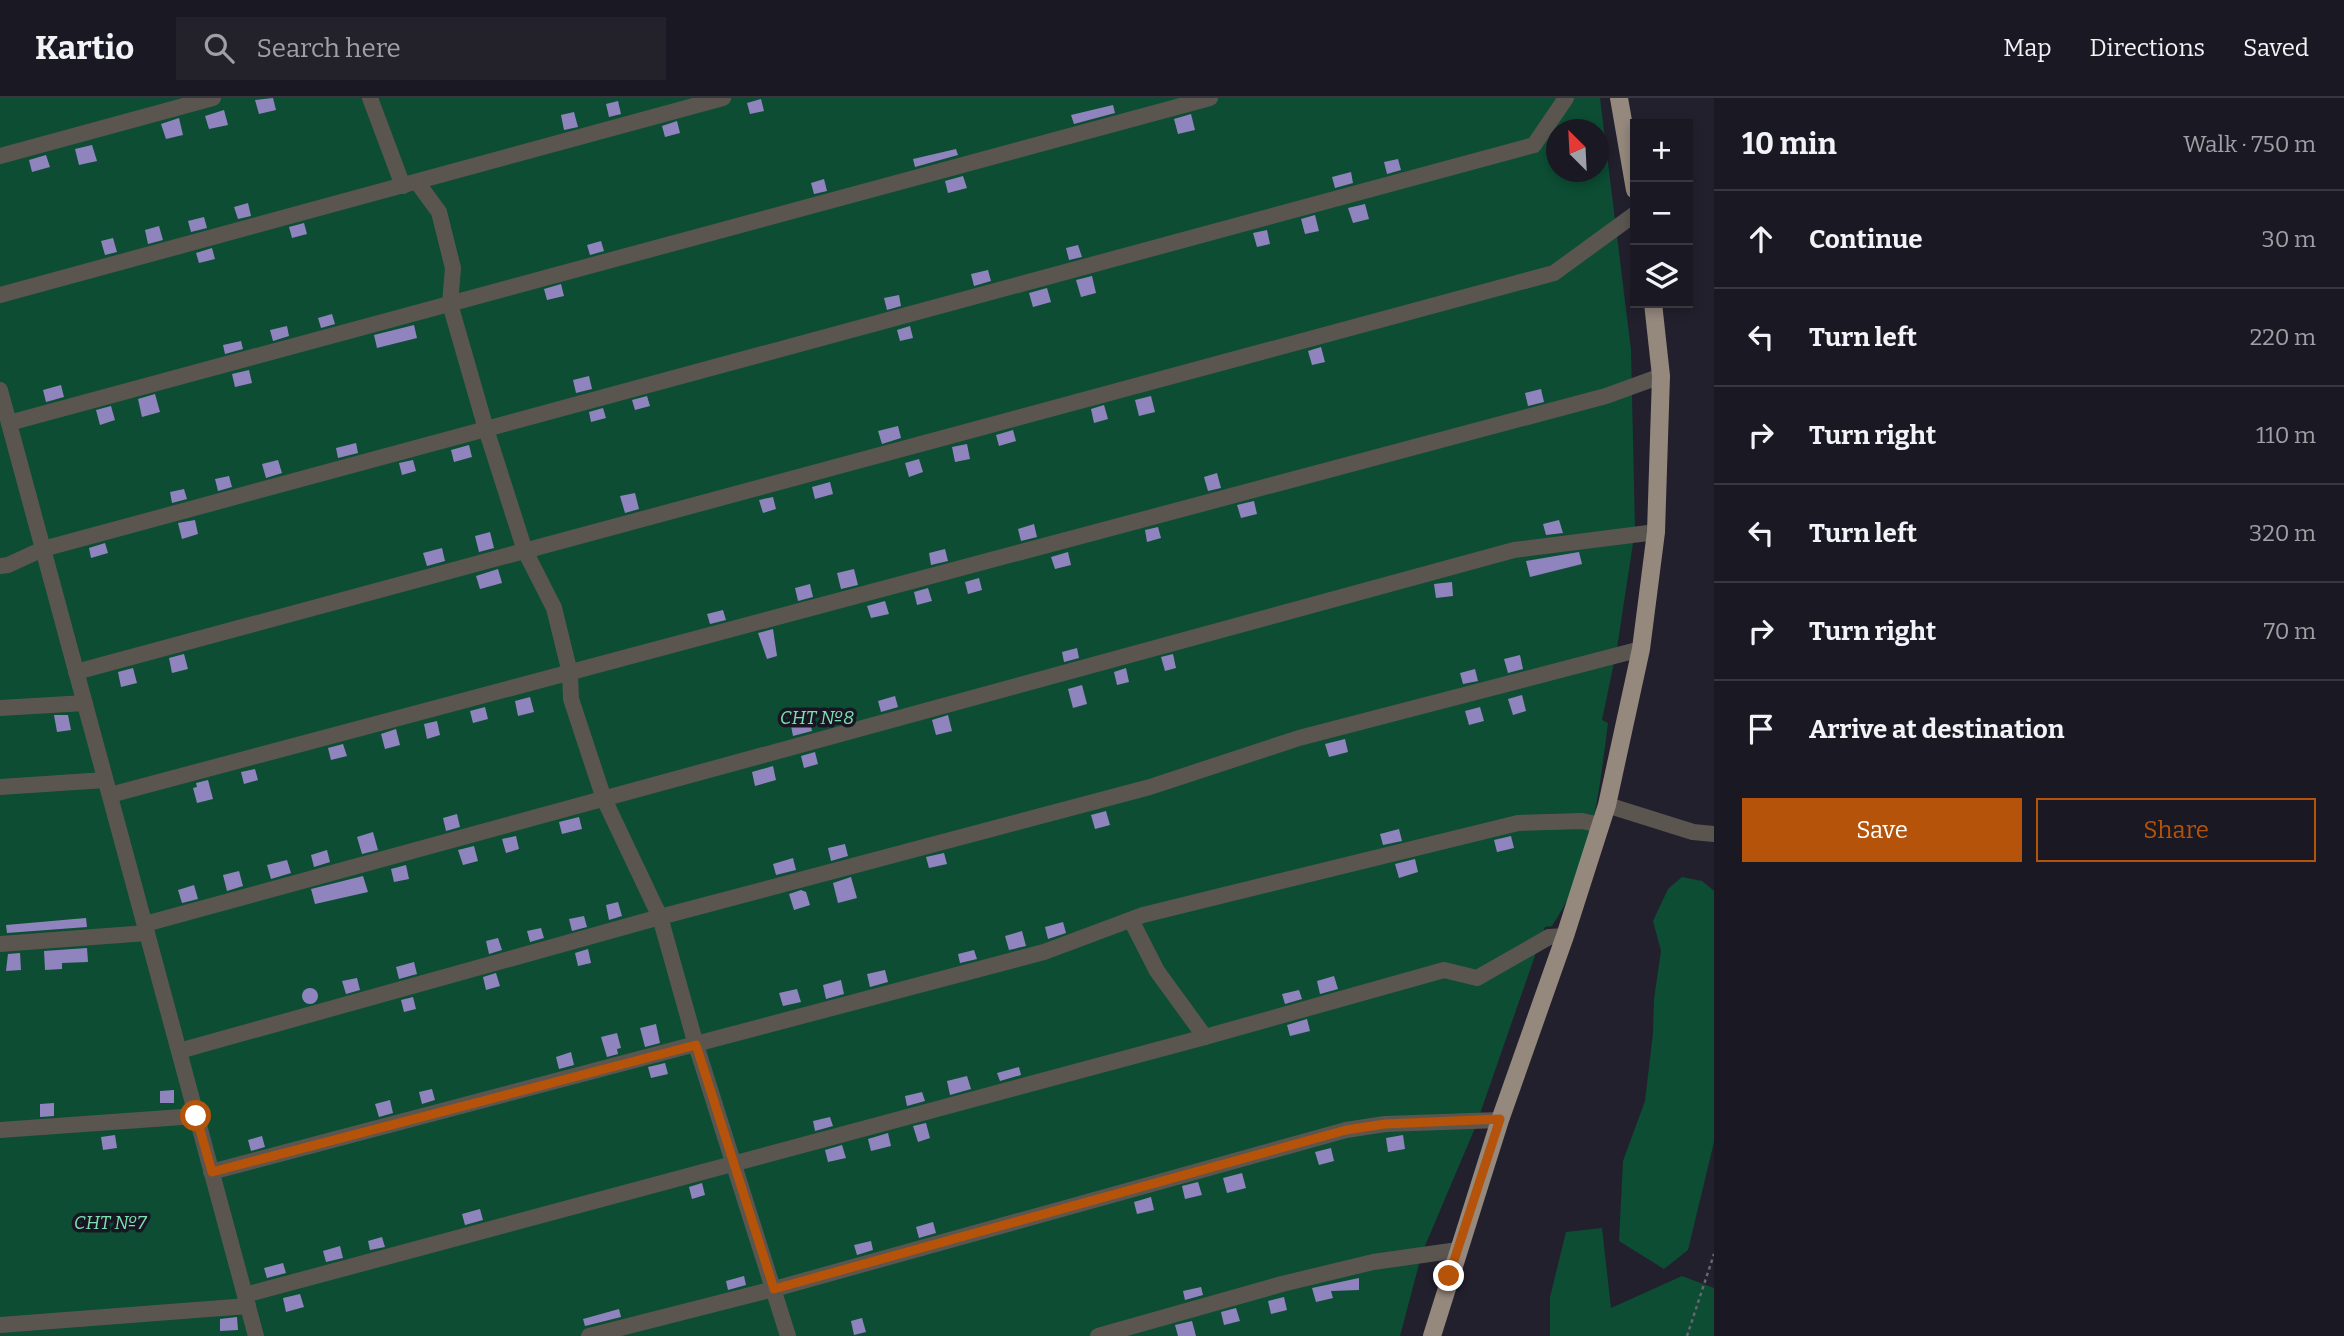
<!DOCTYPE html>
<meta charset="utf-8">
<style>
body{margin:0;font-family:Bitter,serif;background:#23212a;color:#f1f3f6}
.controls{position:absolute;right:21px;top:21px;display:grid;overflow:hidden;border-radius:0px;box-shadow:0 4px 10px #0003}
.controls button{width:63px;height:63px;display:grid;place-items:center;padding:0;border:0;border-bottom:2px solid #383740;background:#1a1822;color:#f1f3f6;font:35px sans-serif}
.compass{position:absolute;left:1546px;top:21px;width:63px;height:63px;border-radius:50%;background:#1a1822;box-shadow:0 4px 10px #0003;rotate:336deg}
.stop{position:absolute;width:21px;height:21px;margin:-16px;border:5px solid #b45309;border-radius:50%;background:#fff}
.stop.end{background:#b45309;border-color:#fff;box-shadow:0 2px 7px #0008}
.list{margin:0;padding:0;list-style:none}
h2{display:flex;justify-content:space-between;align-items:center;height:91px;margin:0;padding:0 28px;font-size:30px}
h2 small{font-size:23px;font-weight:400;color:#9fa0a5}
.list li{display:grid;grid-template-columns:46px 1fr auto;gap:21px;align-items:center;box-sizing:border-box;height:98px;padding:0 28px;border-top:2px solid #383740}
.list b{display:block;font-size:26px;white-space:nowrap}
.list em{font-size:23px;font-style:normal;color:#9fa0a5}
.actions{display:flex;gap:14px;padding:21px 28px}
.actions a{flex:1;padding:16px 0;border:2px solid #b45309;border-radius:0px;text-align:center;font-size:24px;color:#b45309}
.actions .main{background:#b45309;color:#fff}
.icon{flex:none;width:38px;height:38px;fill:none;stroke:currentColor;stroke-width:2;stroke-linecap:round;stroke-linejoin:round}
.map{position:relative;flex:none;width:1714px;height:1238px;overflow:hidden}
header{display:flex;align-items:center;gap:42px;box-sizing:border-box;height:98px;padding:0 35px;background:#1a1822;border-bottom:2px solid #383740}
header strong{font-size:33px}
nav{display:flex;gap:38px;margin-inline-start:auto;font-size:24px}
.search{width:490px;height:63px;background:#23212a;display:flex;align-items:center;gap:18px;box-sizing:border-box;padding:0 24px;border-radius:0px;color:#9fa0a5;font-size:26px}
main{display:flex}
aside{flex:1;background:#1a1822}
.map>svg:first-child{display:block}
.green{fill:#0c4d34;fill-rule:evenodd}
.building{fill:#9084bf}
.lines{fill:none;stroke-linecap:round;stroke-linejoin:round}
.path{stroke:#676571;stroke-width:2.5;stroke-dasharray:3.5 3.5;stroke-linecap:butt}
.minor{stroke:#5b5550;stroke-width:16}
.major{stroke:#95887d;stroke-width:18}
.route{stroke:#b45309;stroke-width:9}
.labels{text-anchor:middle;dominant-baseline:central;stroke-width:7;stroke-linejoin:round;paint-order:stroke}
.park-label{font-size:19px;font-style:italic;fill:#7ce1b0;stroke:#191624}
</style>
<header>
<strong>Kartio</strong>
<div class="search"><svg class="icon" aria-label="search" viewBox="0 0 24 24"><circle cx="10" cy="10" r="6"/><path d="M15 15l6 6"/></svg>Search here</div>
<nav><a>Map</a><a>Directions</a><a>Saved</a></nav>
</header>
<main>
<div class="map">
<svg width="1714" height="1238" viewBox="0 0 1714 1238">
<rect width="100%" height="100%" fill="#22202d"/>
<g class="green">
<path d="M0,0H1600L1631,252L1635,432L1617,550L1602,622L1608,625C1599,694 1592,769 1552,828L1545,829L1475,1030L1422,1155L1400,1238H0ZM1556,32H1598V74H1556Z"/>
<path d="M1682,779L1702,783L1714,793V1044L1688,1152L1664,1171L1619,1143L1623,1063L1645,1003L1653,935L1654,901L1661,853L1653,823L1668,791Z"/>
<path d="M1602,1130L1611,1210L1682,1178L1714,1190V1238H1550V1199L1566,1134Z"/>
</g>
<g class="building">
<path d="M273,0L276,12L259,16L255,2Z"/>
<path d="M761,1L764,13L750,16L747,5Z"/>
<path d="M618,3L621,16L609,19L606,6Z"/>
<path d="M1113,7L1115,15L1074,26L1071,17Z"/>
<path d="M224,12L228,27L209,31L205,18Z"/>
<path d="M574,14L578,29L564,32L561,17Z"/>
<path d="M1191,16L1195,32L1178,36L1174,21Z"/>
<path d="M179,20L183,37L166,41L161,26Z"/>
<path d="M677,23L680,35L665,39L662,28Z"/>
<path d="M92,47L97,63L79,67L75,51Z"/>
<path d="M956,51L958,57L915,69L913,61Z"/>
<path d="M46,57L50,69L32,74L29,62Z"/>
<path d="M1398,61L1401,72L1387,76L1384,64Z"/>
<path d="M1351,74L1353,85L1335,90L1332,79Z"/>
<path d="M963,78L967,90L948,95L945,83Z"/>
<path d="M824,81L827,93L814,96L811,85Z"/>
<path d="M248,105L251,118L238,121L234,109Z"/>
<path d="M1365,106L1369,121L1353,125L1348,110Z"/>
<path d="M1315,117L1319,133L1305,136L1301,121Z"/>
<path d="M204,119L207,130L191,134L188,123Z"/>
<path d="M304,125L307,136L292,140L289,129Z"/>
<path d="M159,128L163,142L148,146L145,132Z"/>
<path d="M1267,132L1270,146L1257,149L1253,135Z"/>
<path d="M113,140L117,154L105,157L101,143Z"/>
<path d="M601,143L604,153L590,157L587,147Z"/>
<path d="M1078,147L1082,159L1069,162L1066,150Z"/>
<path d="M212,150L215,161L199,165L196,155Z"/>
<path d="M988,172L991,183L974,188L971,176Z"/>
<path d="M1092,178L1096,195L1081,199L1076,182Z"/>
<path d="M561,186L564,198L547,202L544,191Z"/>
<path d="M1047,190L1051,204L1033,209L1029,195Z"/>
<path d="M899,197L901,208L887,212L884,200Z"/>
<path d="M332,216L335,226L321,230L318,220Z"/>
<path d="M414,227L417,240L377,250L374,237Z"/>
<path d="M287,228L289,238L273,243L270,232Z"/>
<path d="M910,228L913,240L900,243L897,232Z"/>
<path d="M241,243L243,251L225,256L223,247Z"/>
<path d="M1321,249L1325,264L1312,267L1308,253Z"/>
<path d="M249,272L252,285L235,289L232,276Z"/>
<path d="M589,278L592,291L576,295L573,282Z"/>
<path d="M61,287L64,299L46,304L43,292Z"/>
<path d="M1541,291L1544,304L1528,308L1525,295Z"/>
<path d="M155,296L160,314L142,319L138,301Z"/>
<path d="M647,298L650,308L635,312L632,302Z"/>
<path d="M1151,298L1155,314L1139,318L1135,302Z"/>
<path d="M1104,307L1108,321L1094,325L1091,311Z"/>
<path d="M111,308L115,322L100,327L96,312Z"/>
<path d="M603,310L606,320L591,324L589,314Z"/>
<path d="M898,328L901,340L882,346L878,333Z"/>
<path d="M1013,332L1016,343L999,348L996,337Z"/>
<path d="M356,345L358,355L338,360L336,350Z"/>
<path d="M967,346L970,361L955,364L952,349Z"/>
<path d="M469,347L472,359L454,364L451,352Z"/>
<path d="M919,361L923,374L909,379L905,365Z"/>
<path d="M278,362L282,375L266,380L262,366Z"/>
<path d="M413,362L416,373L402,377L399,365Z"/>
<path d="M1217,375L1221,390L1208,393L1204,379Z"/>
<path d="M229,378L232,389L218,393L215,381Z"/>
<path d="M830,384L833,396L815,401L812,389Z"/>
<path d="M184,391L187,401L172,405L170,394Z"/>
<path d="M635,395L639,411L625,415L620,398Z"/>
<path d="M773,399L776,411L763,415L759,402Z"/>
<path d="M1254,403L1257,416L1241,420L1237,407Z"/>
<path d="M195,422L198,436L182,441L178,425Z"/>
<path d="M1559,422L1563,435L1546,437L1543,426Z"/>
<path d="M1034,426L1037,439L1021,443L1018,431Z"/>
<path d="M1158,429L1161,440L1147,444L1145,432Z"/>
<path d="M490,434L494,450L479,454L475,438Z"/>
<path d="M105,445L108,455L91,460L89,450Z"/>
<path d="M442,450L445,463L427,468L423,455Z"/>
<path d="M945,451L948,463L931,467L929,455Z"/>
<path d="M1068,454L1071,467L1055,471L1051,459Z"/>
<path d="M1579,454L1582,466L1530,479L1526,463Z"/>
<path d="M498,471L502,485L480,491L476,478Z"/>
<path d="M854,471L858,487L841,491L837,475Z"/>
<path d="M979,480L982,492L968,496L965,484Z"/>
<path d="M1452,484L1453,498L1436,500L1434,486Z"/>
<path d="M810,486L813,499L798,503L795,490Z"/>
<path d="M928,490L932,503L917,507L914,494Z"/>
<path d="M885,503L889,516L871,520L867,508Z"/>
<path d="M723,512L726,522L710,526L707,516Z"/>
<path d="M773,531L777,558L767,561L758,535Z"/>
<path d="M1077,550L1079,560L1064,564L1062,554Z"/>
<path d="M184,556L188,571L172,575L169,560Z"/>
<path d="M1173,556L1176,570L1165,573L1161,559Z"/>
<path d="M1520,557L1523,571L1508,575L1504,561Z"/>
<path d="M133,570L137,585L121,589L118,574Z"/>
<path d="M1126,570L1129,584L1117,587L1114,574Z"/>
<path d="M1475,571L1478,583L1463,586L1460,575Z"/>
<path d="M1082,587L1087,606L1073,610L1068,591Z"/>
<path d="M1522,597L1526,613L1513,617L1508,601Z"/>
<path d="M895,598L898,609L881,614L878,603Z"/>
<path d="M530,599L534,614L518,618L515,603Z"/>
<path d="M485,609L488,621L473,625L470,613Z"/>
<path d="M1480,609L1484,623L1469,627L1465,613Z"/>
<path d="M54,617H68L71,632L57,634Z"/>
<path d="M948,617L952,633L936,637L932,622Z"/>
<path d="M437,623L440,637L427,641L424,626Z"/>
<path d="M810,623L812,633L793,638L791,628Z"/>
<path d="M396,631L400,647L385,651L381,636Z"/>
<path d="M1345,641L1348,654L1329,659L1325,646Z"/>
<path d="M343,646L347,658L331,662L328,650Z"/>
<path d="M815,654L818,666L804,670L801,658Z"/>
<path d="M773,668L776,682L755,688L752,674Z"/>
<path d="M255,671L258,682L244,686L241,674Z"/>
<path d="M208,682L213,701L197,705L193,690L197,689L196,685Z"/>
<path d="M1106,713L1110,727L1095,731L1091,717Z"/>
<path d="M457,716L460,729L446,733L443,720Z"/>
<path d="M579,719L582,731L562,736L559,724Z"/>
<path d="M1399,731L1402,743L1383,747L1380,736Z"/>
<path d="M373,734L378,752L362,756L357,739Z"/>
<path d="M516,738L519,751L506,755L502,741Z"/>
<path d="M1511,738L1514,750L1497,754L1494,742Z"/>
<path d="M845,746L848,758L831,763L828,750Z"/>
<path d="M474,748L478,763L463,767L458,752Z"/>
<path d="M327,752L330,764L314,769L311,757Z"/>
<path d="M944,755L947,766L929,770L926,759Z"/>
<path d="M793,760L796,772L776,777L773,766Z"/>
<path d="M1415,761L1418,774L1399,780L1395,766Z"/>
<path d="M287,762L291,775L271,781L267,767Z"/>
<path d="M406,767L409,781L394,784L391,771Z"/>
<path d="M239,773L243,788L227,793L223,777Z"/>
<path d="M363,778L368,794L315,806L311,791Z"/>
<path d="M851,779L857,800L838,805L833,785Z"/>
<path d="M194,787L198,801L182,805L178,792Z"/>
<path d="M801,792L806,794L810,807L794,812L789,796Z"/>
<path d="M618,804L622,818L609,822L606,807Z"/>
<path d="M584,818L587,829L572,833L569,821Z"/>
<path d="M86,820L87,829L7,835L6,827Z"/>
<path d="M1063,824L1066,835L1048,841L1045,829Z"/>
<path d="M541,830L544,840L530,844L527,833Z"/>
<path d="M1022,833L1026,848L1009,852L1005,838Z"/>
<path d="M498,840L502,852L489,856L486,843Z"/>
<path d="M87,850L88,864L62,865V871L45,872L44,853Z"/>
<path d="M588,851L591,865L578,868L575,855Z"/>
<path d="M974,852L977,861L960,865L958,856Z"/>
<path d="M20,855L21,872L6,873L8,856Z"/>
<path d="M414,864L417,876L399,881L396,869Z"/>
<path d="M885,872L888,884L870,889L867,876Z"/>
<path d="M496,875L500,888L486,892L483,879Z"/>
<path d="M1334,878L1338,891L1320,896L1317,883Z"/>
<path d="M357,880L360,892L346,896L342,883Z"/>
<path d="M841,882L844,896L826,901L823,887Z"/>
<circle cx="310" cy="898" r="8"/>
<path d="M797,891L801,904L783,908L779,895Z"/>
<path d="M1299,892L1302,901L1285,906L1282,896Z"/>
<path d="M413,899L416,911L404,914L401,902Z"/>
<path d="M1307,921L1310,933L1290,938L1287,927Z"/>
<path d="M656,926L660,945L645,949L640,930Z"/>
<path d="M617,935L621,950L617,951L618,956L607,959L601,939Z"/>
<path d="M571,954L574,967L559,971L556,959Z"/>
<path d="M665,965L668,976L651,980L648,969Z"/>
<path d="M1019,969L1021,977L1000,983L997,975Z"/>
<path d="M967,978L971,991L950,997L947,983Z"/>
<path d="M432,991L435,1002L422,1006L419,994Z"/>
<path d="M174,992V1005H160V993Z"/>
<path d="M922,994L925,1003L907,1008L905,998Z"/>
<path d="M390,1002L393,1015L379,1019L375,1006Z"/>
<path d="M54,1005V1018L40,1019V1006Z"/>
<path d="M830,1019L833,1028L815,1033L813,1023Z"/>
<path d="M926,1025L930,1040L918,1044L913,1028Z"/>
<path d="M888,1035L891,1048L871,1053L868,1041Z"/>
<path d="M115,1037L117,1050L103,1052L101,1039Z"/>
<path d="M1403,1037L1405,1051L1388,1054L1386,1040Z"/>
<path d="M262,1038L265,1049L251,1053L248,1042Z"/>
<path d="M842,1047L846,1060L828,1064L825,1052Z"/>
<path d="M1331,1050L1334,1063L1319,1067L1315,1054Z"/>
<path d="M1242,1075L1246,1090L1227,1095L1223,1080Z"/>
<path d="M1198,1084L1202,1097L1185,1101L1182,1088Z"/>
<path d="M702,1085L705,1097L692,1101L689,1089Z"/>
<path d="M1151,1099L1154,1112L1137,1116L1134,1104Z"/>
<path d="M480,1111L483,1122L465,1127L462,1116Z"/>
<path d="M933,1124L936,1135L919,1140L916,1129Z"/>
<path d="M382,1139L385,1149L370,1152L368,1143Z"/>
<path d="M871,1143L873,1152L857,1157L854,1147Z"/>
<path d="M340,1148L343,1160L326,1164L323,1153Z"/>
<path d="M283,1165L286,1175L267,1180L264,1170Z"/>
<path d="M744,1178L746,1187L728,1192L726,1183Z"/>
<path d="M1359,1180V1192L1331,1193L1333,1200L1316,1204L1312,1190Z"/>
<path d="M1201,1189L1203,1197L1185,1202L1183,1193Z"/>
<path d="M300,1196L304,1209L286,1214L283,1200Z"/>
<path d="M1284,1199L1287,1212L1271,1216L1268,1203Z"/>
<path d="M1236,1210L1240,1223L1224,1227L1221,1214Z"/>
<path d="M619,1211L621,1219L585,1228L583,1221Z"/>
<path d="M237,1219L238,1232L220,1233V1221Z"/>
<path d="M862,1220L866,1234L854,1237L851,1223Z"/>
<path d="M1192,1223L1196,1238H1178L1175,1227Z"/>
</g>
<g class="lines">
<path class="path" d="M1687,1238L1714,1156"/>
<g class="minor">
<path d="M370,0L403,88"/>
<path d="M0,58L213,0"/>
<path d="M417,84L439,114L453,170L450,206L486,331L525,453L554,510L570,575L571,601L604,701L660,819L696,947L788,1238"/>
<path d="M0,197L723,0"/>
<path d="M0,292L256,1238"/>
<path d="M9,325L1210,0"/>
<path d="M0,468L8,467L43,451L1534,47L1566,0"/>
<path d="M76,574L1554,175L1635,116"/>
<path d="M0,610L85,605"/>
<path d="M0,689L105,682"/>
<path d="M110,697L1606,298L1661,278"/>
<path d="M1607,707L1693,734L1714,736"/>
<path d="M1131,822L1157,873L1205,939"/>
<path d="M145,826L1514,452L1656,434"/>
<path d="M0,846L147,835"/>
<path d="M179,953L660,819L1150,689L1299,640L1641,551"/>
<path d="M0,1032L196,1018"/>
<path d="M211,1074L1044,854L1143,817L1518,725L1582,723L1600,727"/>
<path d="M245,1197L1205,939L1444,872L1477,880L1549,839L1565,838"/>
<path d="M0,1227L248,1208"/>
<path d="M589,1238L774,1191L1346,1032L1385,1026L1500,1022"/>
<path d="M1098,1238L1282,1186L1373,1164L1458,1152"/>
</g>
<g class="major">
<path d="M1619,0L1635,92"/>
<path d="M1432,1238L1500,1022L1565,838L1607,707L1641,551L1656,434L1661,278L1653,205"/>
</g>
</g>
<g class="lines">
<path class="route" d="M196,1018L212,1074L696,947L774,1191L1346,1032L1385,1026L1500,1021L1449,1178"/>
</g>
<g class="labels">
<g class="park-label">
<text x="817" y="619">СНТ №8</text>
<text x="110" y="1124">СНТ №7</text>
</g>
</g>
</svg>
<div class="controls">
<button>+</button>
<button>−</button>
<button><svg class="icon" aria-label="layers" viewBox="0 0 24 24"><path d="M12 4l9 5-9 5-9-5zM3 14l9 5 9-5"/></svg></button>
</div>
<svg class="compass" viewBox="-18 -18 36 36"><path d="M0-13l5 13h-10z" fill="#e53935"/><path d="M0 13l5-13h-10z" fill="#9fa0a5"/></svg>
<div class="stop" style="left:196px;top:1018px"></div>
<div class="stop end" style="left:1449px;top:1178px"></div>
</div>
<aside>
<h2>10 min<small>Walk · 750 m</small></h2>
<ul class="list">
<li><svg class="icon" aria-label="ahead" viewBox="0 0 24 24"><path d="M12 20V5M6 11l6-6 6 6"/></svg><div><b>Continue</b></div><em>30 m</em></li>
<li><svg class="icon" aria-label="left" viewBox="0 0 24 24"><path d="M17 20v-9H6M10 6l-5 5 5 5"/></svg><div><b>Turn left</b></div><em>220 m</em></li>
<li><svg class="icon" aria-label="right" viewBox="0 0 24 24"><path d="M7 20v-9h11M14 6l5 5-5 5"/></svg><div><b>Turn right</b></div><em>110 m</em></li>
<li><svg class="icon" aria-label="left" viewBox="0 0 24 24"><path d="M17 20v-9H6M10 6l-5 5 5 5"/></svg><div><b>Turn left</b></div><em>320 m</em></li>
<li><svg class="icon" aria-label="right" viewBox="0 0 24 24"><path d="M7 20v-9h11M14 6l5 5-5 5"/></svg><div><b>Turn right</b></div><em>70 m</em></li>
<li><svg class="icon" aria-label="arrive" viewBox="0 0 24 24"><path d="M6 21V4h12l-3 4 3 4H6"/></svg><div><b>Arrive at destination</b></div></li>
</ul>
<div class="actions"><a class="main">Save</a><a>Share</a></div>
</aside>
</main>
